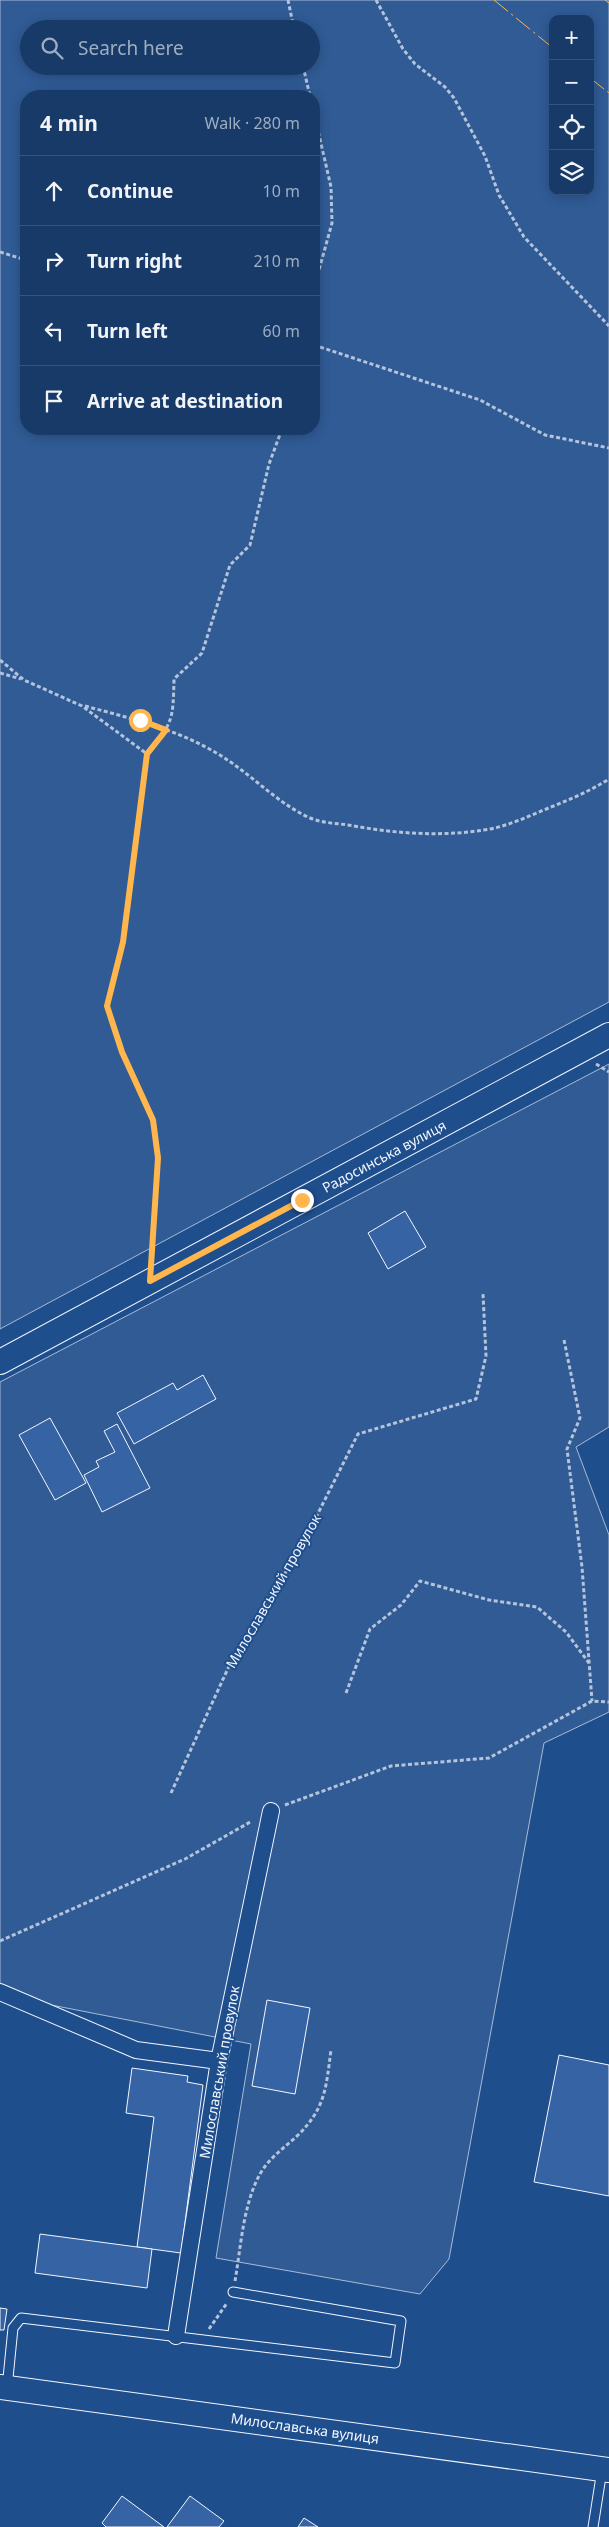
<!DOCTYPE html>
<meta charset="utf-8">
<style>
body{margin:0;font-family:"Noto Sans",sans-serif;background:#20416f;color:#f1f3f6}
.controls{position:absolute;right:15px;top:15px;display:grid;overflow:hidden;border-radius:10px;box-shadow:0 2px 12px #0003}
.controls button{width:45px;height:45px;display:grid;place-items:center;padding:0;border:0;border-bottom:1px solid #36547d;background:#173a69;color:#f1f3f6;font:25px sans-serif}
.stop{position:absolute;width:15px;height:15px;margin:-11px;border:4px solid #ffb74d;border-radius:50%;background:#fff}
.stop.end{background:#ffb74d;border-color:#fff;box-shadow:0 1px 5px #0008}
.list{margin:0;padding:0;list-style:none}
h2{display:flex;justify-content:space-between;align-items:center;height:65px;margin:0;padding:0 20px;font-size:21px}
h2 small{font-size:16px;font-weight:400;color:#9eadc0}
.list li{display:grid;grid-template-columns:32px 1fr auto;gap:15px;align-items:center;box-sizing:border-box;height:70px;padding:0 20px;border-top:1px solid #36547d}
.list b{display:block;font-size:19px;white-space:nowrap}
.list em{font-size:16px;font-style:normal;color:#9eadc0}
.icon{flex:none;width:28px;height:28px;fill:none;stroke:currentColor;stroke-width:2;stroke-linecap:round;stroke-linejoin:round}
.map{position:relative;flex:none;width:609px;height:2527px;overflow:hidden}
.search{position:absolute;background:#173a69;box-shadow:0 2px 12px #0003;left:20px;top:20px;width:300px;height:55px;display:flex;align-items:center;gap:12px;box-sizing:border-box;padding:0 18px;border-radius:28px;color:#9eadc0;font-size:19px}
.panel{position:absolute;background:#173a69;box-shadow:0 2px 12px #0003;left:20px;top:90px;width:300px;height:345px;border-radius:20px}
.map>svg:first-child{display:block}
.green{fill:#305b95;stroke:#a8bbd7;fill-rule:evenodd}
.building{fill:#3563a3;stroke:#f2f6ff}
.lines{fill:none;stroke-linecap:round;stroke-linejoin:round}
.lane-casing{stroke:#f2f6ff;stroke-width:11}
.street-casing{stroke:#f2f6ff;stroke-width:18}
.secondary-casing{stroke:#f2f6ff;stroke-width:26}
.path{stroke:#b3c4dc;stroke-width:3;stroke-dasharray:4 2.5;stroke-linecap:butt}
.lane{stroke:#1f4e8c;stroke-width:9}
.street{stroke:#1f4e8c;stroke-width:16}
.secondary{stroke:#1f4e8c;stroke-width:24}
.power{stroke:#ffb74d;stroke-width:1;stroke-dasharray:18 4 2.5 4;stroke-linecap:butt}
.route{stroke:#ffb74d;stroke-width:6}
.labels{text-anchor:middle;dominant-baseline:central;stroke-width:4;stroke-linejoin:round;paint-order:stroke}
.street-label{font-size:14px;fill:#f2f6ff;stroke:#1f4e8c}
</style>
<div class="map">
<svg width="609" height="2527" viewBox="0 0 609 2527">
<rect width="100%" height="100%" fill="#1f4e8c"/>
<g class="green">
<path d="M0,0H609V1002L0,1329ZM553,19H590V191H553ZM29,29H311V66H29ZM26,96H314V429H26Z"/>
<path d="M609,1064V1427L576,1447L609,1535V1712L544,1743L449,2259L420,2294L216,2258L251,2044L0,1995V1382Z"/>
</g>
<g class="building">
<path d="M405,1211L426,1247L388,1269L368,1233Z"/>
<path d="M203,1375L216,1399L134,1444L117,1413L173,1383L177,1390Z"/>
<path d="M50,1418L86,1483L55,1500L19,1435Z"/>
<path d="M117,1424L150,1488L102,1512L84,1475L99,1467L96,1461L115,1452L104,1431Z"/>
<path d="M267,2000L310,2008L295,2094L252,2086Z"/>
<path d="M559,2055L609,2065V2196L534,2182Z"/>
<path d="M132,2068L188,2076L187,2082L203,2085L181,2253L137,2247L154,2117L126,2113Z"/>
<path d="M40,2234L152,2249L147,2288L35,2273Z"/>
<path d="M0,2308L7,2309L4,2330H0Z"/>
<path d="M122,2496L164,2527H106L102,2523Z"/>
<path d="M190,2496L224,2521L219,2527H167Z"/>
<path d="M304,2518L318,2527H298Z"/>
</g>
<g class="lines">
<defs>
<g id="lane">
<path d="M7,2388L13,2328L21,2318L395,2363L401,2321L233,2292"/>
<path d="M593,2527L602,2470"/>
</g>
<g id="street">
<path d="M0,1992L136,2050L219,2061"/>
<path d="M176,2336L219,2061L271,1811"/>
</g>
<g id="secondary">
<path d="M0,1362L609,1035"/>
<path d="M0,2387L609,2470"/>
</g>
</defs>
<use href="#lane" class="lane-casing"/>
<use href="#street" class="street-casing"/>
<use href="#secondary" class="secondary-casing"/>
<g class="path">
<path d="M288,0L294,29"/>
<path d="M376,0L403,49L415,64L445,87L454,98L485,156L499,195L524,237L609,326"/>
<path d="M303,66L310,96"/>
<path d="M314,113L331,187L332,223L314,288"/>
<path d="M0,252L26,260"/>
<path d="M314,345L480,400L545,435L609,448"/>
<path d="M0,660L24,680L82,706L147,754L123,942L107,1006L121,1052L153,1120L158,1158L151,1258"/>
<path d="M0,673L21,679"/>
<path d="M85,706C133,719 184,731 226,759C255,778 279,804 310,818C325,824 339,823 354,826C399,834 445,837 490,829C511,825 531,815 551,807C571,799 590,791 609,779"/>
<path d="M147,754C173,722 173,721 174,679L202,653L230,565L250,545L269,464L282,429"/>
<path d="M596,1064L609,1072"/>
<path d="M564,1340L580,1418L567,1449L582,1567L592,1701"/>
<path d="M346,1693L370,1629L401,1605L420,1581L489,1600L537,1607L566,1632L589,1663"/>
<path d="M171,1793L235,1653L299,1551L358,1434L476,1399L486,1356L483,1294"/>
<path d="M285,1805L391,1766L489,1758L592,1701L609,1702"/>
<path d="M0,1941L185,1859L252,1821"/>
<path d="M235,2281C241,2246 243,2205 260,2174C269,2158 284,2148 297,2136C326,2108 326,2087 331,2050"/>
<path d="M209,2329L227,2303"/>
</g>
<use href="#lane" class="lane"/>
<use href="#street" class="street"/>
<use href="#secondary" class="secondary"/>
<g class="power">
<path d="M494,0L553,48"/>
<path d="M605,0L609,3"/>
<path d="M590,78L609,93"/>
</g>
</g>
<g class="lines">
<path class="route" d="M140,720L166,730L147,754L123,942L107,1006L122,1052L153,1120L158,1158L150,1281L302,1200"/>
</g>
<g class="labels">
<g class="street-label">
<text transform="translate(384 1156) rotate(-28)">Радосинська вулиця</text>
<text transform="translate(273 1591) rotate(-60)">Милославський провулок</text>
<text transform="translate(219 2072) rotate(-80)">Милославський провулок</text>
<text transform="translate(305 2428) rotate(8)">Милославська вулиця</text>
</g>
</g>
</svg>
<div class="controls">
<button>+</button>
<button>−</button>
<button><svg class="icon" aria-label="locate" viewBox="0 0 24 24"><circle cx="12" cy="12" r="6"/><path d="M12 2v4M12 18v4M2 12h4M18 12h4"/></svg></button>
<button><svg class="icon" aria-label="layers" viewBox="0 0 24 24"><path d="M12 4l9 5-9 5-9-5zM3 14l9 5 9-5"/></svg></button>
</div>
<div class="stop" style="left:140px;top:720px"></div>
<div class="stop end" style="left:302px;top:1200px"></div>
<div class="search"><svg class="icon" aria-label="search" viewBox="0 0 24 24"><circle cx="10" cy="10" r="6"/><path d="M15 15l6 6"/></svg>Search here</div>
<section class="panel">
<h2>4 min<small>Walk · 280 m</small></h2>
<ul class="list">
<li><svg class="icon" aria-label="ahead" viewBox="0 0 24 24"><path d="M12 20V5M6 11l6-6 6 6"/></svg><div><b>Continue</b></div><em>10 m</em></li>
<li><svg class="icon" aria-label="right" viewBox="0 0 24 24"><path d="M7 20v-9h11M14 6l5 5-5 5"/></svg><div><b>Turn right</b></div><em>210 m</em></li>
<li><svg class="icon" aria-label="left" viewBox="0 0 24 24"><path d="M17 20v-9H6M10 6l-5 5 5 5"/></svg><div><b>Turn left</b></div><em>60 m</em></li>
<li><svg class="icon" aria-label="arrive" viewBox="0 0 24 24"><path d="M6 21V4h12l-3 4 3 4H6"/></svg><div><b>Arrive at destination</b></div></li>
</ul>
</section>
</div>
